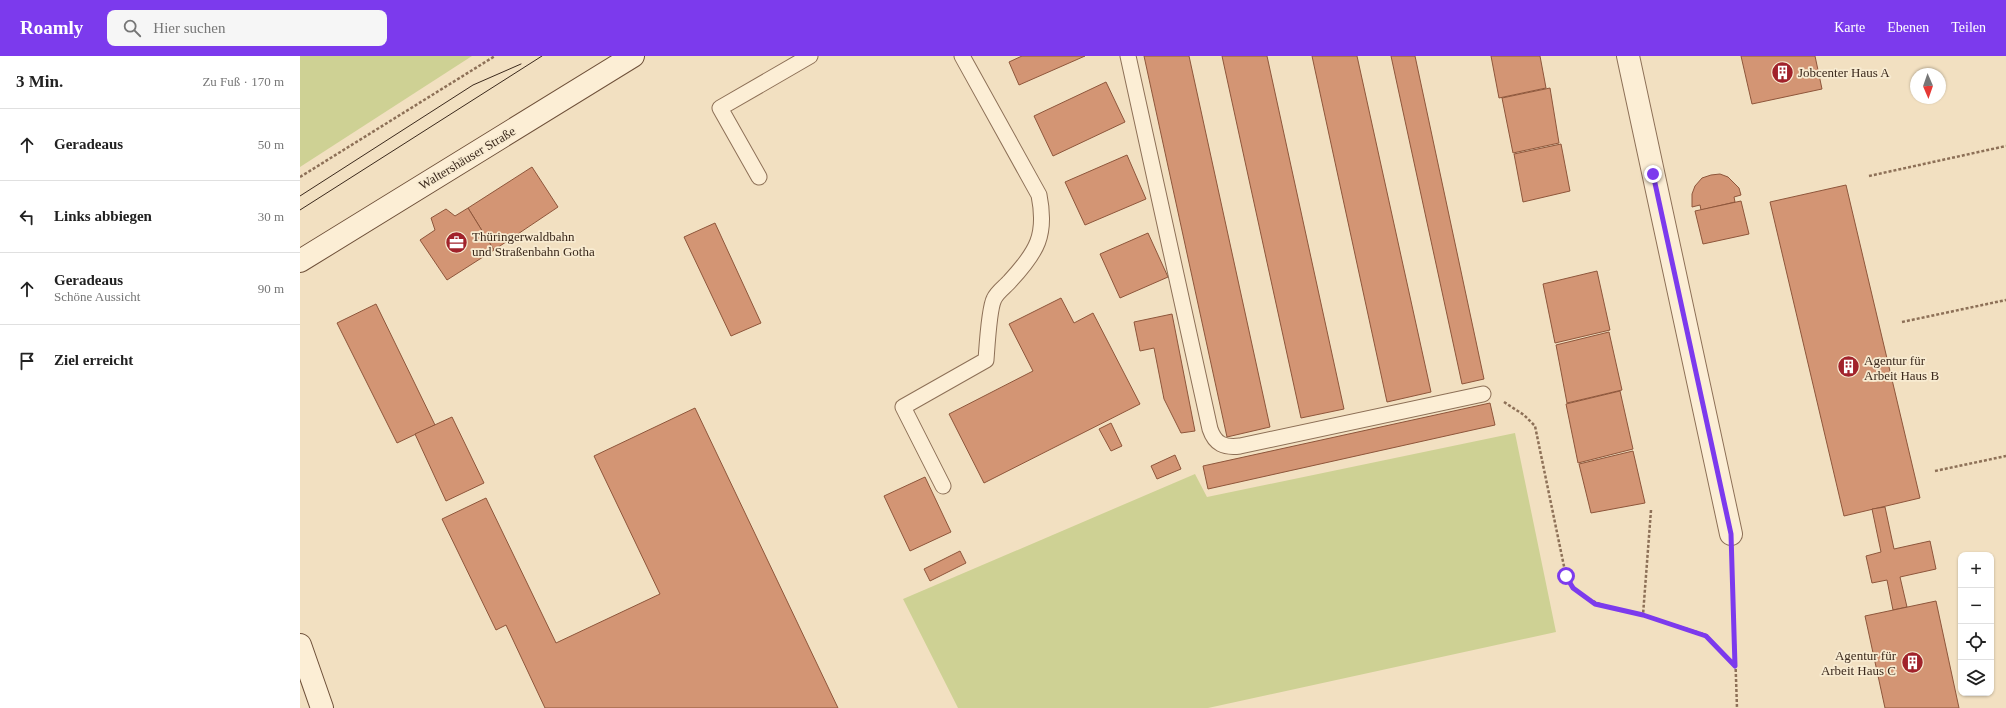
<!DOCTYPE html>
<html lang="de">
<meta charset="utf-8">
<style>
body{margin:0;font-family:"Times New Roman",serif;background:#f6f6f6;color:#222}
.controls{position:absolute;right:12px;bottom:12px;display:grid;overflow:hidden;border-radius:8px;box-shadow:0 1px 3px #0004}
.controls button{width:36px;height:36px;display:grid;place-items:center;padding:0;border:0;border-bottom:1px solid #e0e0e0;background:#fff;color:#222;font:20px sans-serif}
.compass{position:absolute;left:1610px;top:12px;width:36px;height:36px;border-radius:50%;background:#fff;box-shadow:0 1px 3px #0004;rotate:178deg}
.stop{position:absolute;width:12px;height:12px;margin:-9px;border:3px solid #7c3aed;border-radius:50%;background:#fff}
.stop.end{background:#7c3aed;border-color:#fff;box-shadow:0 1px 4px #0008}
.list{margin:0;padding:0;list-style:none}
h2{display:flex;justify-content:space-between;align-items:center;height:52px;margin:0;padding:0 16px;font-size:17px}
h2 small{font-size:13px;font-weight:400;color:#767676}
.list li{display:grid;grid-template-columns:26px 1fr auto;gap:12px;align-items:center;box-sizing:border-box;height:72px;padding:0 16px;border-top:1px solid #e0e0e0}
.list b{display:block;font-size:15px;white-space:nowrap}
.list p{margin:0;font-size:13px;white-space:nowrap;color:#767676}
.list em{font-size:13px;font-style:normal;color:#767676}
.icon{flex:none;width:22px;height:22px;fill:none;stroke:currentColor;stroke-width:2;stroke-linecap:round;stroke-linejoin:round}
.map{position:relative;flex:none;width:1706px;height:652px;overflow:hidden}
header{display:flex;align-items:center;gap:24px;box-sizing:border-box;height:56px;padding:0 20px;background:#7c3aed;color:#fff}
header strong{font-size:19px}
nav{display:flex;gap:22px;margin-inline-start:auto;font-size:14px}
.search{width:280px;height:36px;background:#f6f6f6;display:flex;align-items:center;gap:10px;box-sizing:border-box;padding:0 14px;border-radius:8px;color:#767676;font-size:15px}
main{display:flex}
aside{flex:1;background:#fff}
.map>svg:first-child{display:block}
.green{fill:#ced194}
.building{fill:#d39574;stroke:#8e563b}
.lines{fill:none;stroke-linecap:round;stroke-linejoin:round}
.lane-casing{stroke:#8d7057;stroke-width:17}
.street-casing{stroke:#8d7057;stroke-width:24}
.secondary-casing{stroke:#6f513a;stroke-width:24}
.path{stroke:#8d7057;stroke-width:2.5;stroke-dasharray:3 2;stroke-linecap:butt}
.lane{stroke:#fceed5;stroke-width:15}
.street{stroke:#fceed5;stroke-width:22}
.secondary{stroke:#fceed5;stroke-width:22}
.tram{stroke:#3b291c;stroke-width:1}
.route{stroke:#7c3aed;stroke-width:5}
.labels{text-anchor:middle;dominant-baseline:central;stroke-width:3.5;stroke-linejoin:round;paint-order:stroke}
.poi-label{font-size:13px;fill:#3b291c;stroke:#f8ebd1;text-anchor:start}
.street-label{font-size:13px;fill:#3b291c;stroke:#f8ebd1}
</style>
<header>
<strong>Roamly</strong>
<div class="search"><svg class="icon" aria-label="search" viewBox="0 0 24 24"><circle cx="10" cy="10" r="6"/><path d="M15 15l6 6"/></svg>Hier suchen</div>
<nav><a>Karte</a><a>Ebenen</a><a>Teilen</a></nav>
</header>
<main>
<aside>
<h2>3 Min.<small>Zu Fuß · 170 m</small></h2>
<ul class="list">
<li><svg class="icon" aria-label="ahead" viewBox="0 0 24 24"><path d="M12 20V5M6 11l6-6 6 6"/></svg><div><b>Geradeaus</b></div><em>50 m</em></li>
<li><svg class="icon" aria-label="left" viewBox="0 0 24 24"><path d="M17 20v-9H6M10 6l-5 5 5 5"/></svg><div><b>Links abbiegen</b></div><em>30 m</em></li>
<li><svg class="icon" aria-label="ahead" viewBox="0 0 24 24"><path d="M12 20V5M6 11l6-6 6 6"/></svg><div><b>Geradeaus</b><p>Schöne Aussicht</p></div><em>90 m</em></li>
<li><svg class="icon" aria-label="arrive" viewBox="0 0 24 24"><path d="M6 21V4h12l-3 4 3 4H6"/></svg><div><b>Ziel erreicht</b></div></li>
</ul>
</aside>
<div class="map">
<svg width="1706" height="652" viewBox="0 0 1706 652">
<rect width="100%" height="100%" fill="#f2e0c1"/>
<g class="green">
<path d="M0,0H172L0,111Z"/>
<path d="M1215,377L1256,576L908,652H658L603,543L895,418L907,441Z"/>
</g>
<g class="building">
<path d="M722,0H785L719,29L709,6Z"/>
<path d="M844,0H889L970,371L927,381Z"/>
<path d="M922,0H967L1044,353L1001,362Z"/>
<path d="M1012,0H1057L1131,336L1087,346Z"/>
<path d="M1091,0H1115L1184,323L1162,328Z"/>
<path d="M1191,0H1240L1246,32L1199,42Z"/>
<path d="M1441,0H1515L1522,33L1452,48Z"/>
<path d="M806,26L825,66L753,100L734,60Z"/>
<path d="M1250,32L1259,87L1213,97L1202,42Z"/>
<path d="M1261,88L1270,135L1223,146L1214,98Z"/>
<path d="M827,99L846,143L785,169L765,126Z"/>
<path d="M232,111L258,151L194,194L168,152Z"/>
<path d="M1420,118L1428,121L1439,132L1441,139L1434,141L1435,146L1401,154L1400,149L1392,151V138L1395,130L1402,122L1411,119Z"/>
<path d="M1546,129L1620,442L1544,460L1470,146Z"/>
<path d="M1441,145L1449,178L1403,188L1395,155Z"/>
<path d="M168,152L194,194L147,224L120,184L135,174L131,162L146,153L155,160Z"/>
<path d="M415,167L461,267L431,280L384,181Z"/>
<path d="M848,177L868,221L820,242L800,198Z"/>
<path d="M1297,215L1310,274L1255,287L1243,228Z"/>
<path d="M761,242L774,267L793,257L840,348L684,427L649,358L733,315L709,268Z"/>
<path d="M76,248L135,369L97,387L37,267Z"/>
<path d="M872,258L895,375L881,377L864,343L854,292L840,295L834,266Z"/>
<path d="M1309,276L1322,334L1267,347L1256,289Z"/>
<path d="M1320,335L1333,393L1278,407L1266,348Z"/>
<path d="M1190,347L1195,369L908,433L903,410Z"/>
<path d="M395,352L538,652H245L206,569L196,574L142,463L186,442L256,587L360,538L294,400Z"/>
<path d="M152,361L184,427L146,445L115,378Z"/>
<path d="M811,367L822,390L811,395L799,373Z"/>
<path d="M1333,395L1345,447L1291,457L1279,408Z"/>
<path d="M875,399L881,413L857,423L851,410Z"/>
<path d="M625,421L651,476L610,495L584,440Z"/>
<path d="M1585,451L1594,493L1630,485L1636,513L1600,521L1607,551L1593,554L1587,524L1572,527L1566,500L1581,496L1572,453Z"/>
<path d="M660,495L666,507L630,525L624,513Z"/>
<path d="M1636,545L1659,652H1585L1565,560Z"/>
</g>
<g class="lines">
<defs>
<g id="lane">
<path d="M828,0L910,373C915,388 924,392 940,390L1183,338"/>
<path d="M459,121L420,52L510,0"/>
<path d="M643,430L603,351L686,304C687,291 689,253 694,243C697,236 706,230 710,225C737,196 747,179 739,139L662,0"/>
</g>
<path id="street" d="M1328,0L1431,478"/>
<g id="secondary">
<path d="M0,205L333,0"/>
<path d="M0,589L22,652"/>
</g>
</defs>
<use href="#lane" class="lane-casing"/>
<use href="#street" class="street-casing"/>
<use href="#secondary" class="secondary-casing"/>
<g class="path">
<path d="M1569,120L1706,90"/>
<path d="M0,121L195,0"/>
<path d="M1602,266L1706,244"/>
<path d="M1204,346L1224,359L1235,370L1266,520C1283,550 1312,551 1343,559"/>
<path d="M1635,415L1706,400"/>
<path d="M1351,454L1343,559L1406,579L1435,610"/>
<path d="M1432,503L1437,652"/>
</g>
<use href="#lane" class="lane"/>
<use href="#street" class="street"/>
<use href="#secondary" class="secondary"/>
<g class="tram">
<path d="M0,140L173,29L221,8"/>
<path d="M0,154L242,0"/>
</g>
</g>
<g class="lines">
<path class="route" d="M1266,520L1273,532L1295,548L1343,559L1406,580L1435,610L1431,478L1353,118"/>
</g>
<defs>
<symbol id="building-disc" viewBox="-11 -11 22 22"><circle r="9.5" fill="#a1222b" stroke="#f8ebd1"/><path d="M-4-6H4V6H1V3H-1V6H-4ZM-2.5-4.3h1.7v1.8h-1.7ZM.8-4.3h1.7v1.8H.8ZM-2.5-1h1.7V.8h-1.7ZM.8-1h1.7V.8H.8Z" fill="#fff"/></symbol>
<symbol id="office-disc" viewBox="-11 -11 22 22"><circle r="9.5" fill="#a1222b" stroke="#f8ebd1"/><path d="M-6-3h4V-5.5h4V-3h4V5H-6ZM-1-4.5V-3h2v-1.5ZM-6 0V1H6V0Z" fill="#fff"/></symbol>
</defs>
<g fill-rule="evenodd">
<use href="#building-disc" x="1470" y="4" width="25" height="25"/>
<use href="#office-disc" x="144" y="174" width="25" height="25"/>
<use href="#building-disc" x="1536" y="298" width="25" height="25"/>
<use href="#building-disc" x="1600" y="594" width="25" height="25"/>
</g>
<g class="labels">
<g class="poi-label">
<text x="1498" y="16">Jobcenter Haus A</text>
<text x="172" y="180">Thüringerwaldbahn<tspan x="172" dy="15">und Straßenbahn Gotha</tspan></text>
<text x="1564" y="304">Agentur für<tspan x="1564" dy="15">Arbeit Haus B</tspan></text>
<text x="1596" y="599" text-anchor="end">Agentur für<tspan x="1596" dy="15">Arbeit Haus C</tspan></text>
</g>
<g class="street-label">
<text transform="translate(167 102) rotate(-31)">Waltershäuser Straße</text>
</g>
</g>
</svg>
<div class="controls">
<button>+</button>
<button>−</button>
<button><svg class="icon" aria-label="locate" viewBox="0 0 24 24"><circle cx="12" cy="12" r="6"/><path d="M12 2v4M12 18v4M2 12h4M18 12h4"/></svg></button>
<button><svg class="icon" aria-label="layers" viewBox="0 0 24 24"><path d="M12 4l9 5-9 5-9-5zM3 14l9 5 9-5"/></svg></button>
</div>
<svg class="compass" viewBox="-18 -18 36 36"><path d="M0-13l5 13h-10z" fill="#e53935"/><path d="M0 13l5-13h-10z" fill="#767676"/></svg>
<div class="stop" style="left:1266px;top:520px"></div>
<div class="stop end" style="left:1353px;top:118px"></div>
</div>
</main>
